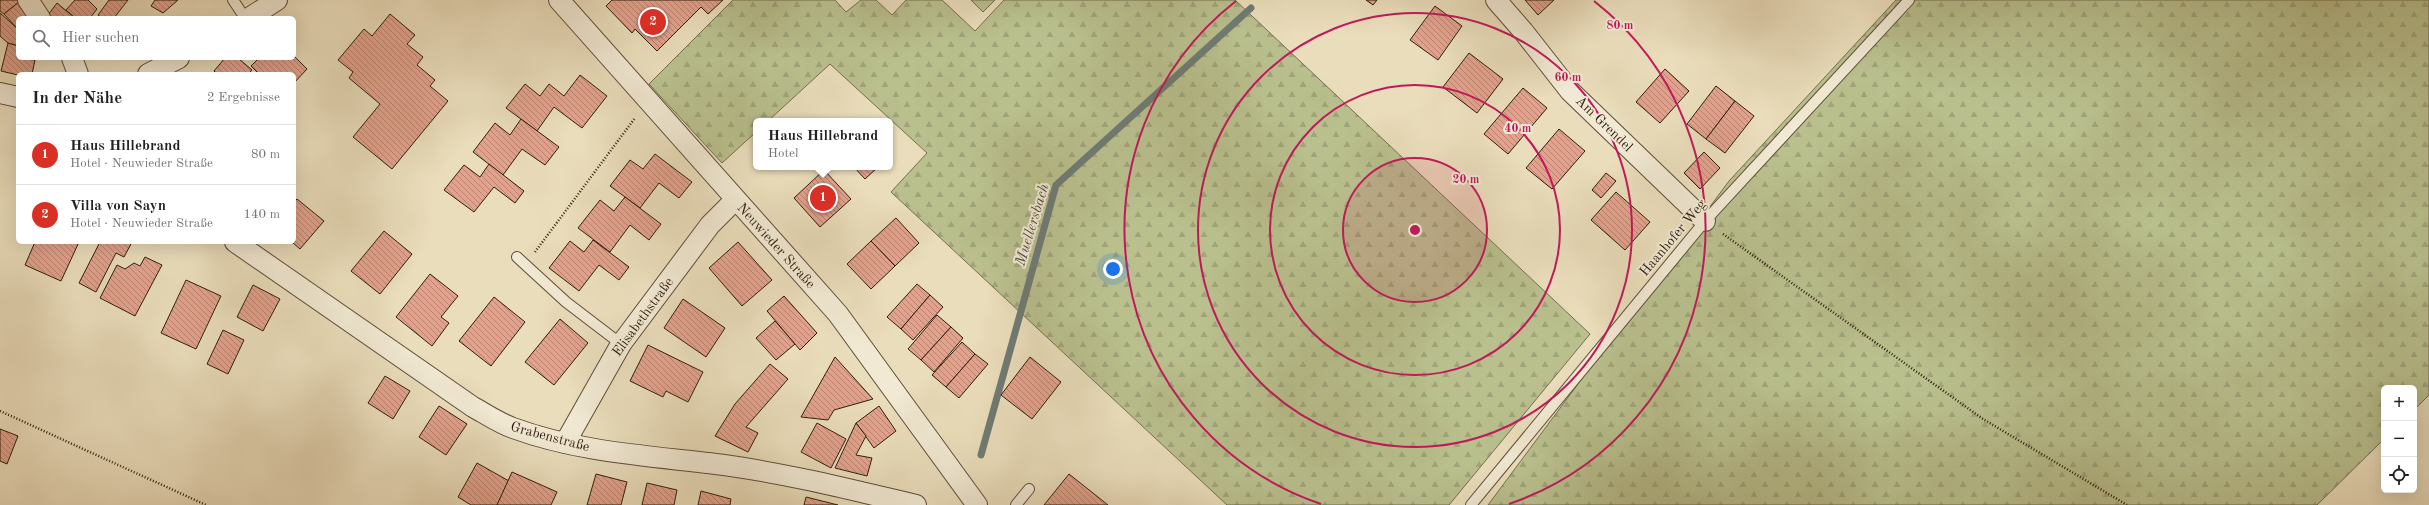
<!DOCTYPE html>
<html lang="de">
<meta charset="utf-8">
<style>
body{margin:0;font-family:"Old Standard TT",serif;background:#f6f6f6;color:#202124}
.controls{position:absolute;right:12px;bottom:12px;display:grid;overflow:hidden;border-radius:6px;box-shadow:0 4px 16px #0002}
.controls button{width:36px;height:36px;display:grid;place-items:center;padding:0;border:0;border-bottom:1px solid #e0e0e0;background:#fff;color:#202124;font:20px sans-serif}
.you{position:absolute;left:1113px;top:269px;width:14px;height:14px;margin:-10px;border:3px solid #fff;border-radius:50%;background:#1a73e8;box-shadow:0 0 0 6px #1a73e833}
.badge{display:grid;place-items:center;width:26px;height:26px;border-radius:50%;background:#d93025;color:#fff;font-size:13px;font-weight:700}
.pin{position:absolute;translate:-50% -50%;border:2px solid #fff;box-shadow:0 1px 4px #0006}
.popup{position:absolute;left:753px;top:118px;width:140px;height:52px;box-sizing:border-box;display:grid;place-content:center;border-radius:6px;background:#fff;filter:drop-shadow(0 1px 3px #0005);font-size:13px;white-space:nowrap;color:#757577}
.popup b{font-size:15px;color:#202124}
.popup::after{content:'';position:absolute;left:50%;top:100%;margin-left:-8px;border:8px solid transparent;border-top-color:#fff}
.list{margin:0;padding:0;list-style:none}
h2{display:flex;justify-content:space-between;align-items:center;height:52px;margin:0;padding:0 16px;font-size:17px}
h2 small{font-size:13px;font-weight:400;color:#757577}
.list li{display:grid;grid-template-columns:26px 1fr auto;gap:12px;align-items:center;box-sizing:border-box;height:60px;padding:0 16px;border-top:1px solid #e0e0e0}
.list b{display:block;font-size:15px;white-space:nowrap}
.list p{margin:0;font-size:13px;white-space:nowrap;color:#757577}
.list em{font-size:13px;font-style:normal;color:#757577}
.icon{flex:none;width:22px;height:22px;fill:none;stroke:currentColor;stroke-width:2;stroke-linecap:round;stroke-linejoin:round}
.map{position:relative;flex:none;width:2429px;height:505px;overflow:hidden}
.search{position:absolute;background:#fff;box-shadow:0 4px 16px #0002;left:16px;top:16px;width:280px;height:44px;display:flex;align-items:center;gap:10px;box-sizing:border-box;padding:0 14px;border-radius:6px;color:#757577;font-size:15px}
.panel{position:absolute;background:#fff;box-shadow:0 4px 16px #0002;left:16px;top:72px;width:280px;height:172px;border-radius:6px}
.map>svg:first-child{display:block}
.forest{fill:url(#forest-firs);stroke:#746e4e}
.pitch{fill:#b9c08e;stroke:#746e4e}
.lines{fill:none;stroke-linecap:round;stroke-linejoin:round}
.stream{stroke:#6f7b74;stroke-width:7}
.building{fill:url(#building-back-hatch);stroke:#2f1d0d}
.lane-casing{stroke:#5e4d38;stroke-width:12}
.street-casing{stroke:#5e4d38;stroke-width:22}
.path{stroke:#2f1d0d;stroke-width:2.5;stroke-dasharray:1 2;stroke-linecap:butt}
.lane{stroke:#f1e9d3;stroke-width:10}
.street{stroke:#f1e9d3;stroke-width:20}
.ring{fill:none;stroke:#c2185b;stroke-width:2}
.labels{text-anchor:middle;dominant-baseline:central;stroke-width:4;stroke-linejoin:round;paint-order:stroke}
.street-label{font-size:14px;fill:#2f1d0d;stroke:#f1e9d3}
.water-label{font-size:15px;font-style:italic;fill:#4f4c41;stroke:#f1e9d3}
.centre{fill:#c2185b;stroke:#f1e9d3;stroke-width:2}
.ring-label{font-size:12px;text-anchor:middle;font-weight:bold;fill:#c2185b;stroke:#f1e9d3;stroke-width:4;stroke-linejoin:round;paint-order:stroke}
</style>
<div class="map">
<svg width="2429" height="505" viewBox="0 0 2429 505">
<defs>
<pattern id="forest-firs" width="22" height="20" patternUnits="userSpaceOnUse"><rect width="22" height="20" fill="#b9c08e"/><path d="M5 1l3.5 6h-7zM16 11l3.5 6h-7z" fill="#9fa579"/></pattern>
<pattern id="building-back-hatch" width="6" height="6" patternUnits="userSpaceOnUse"><rect width="6" height="6" fill="#e4a28c"/><path d="M-1 5l2 2M0 0l6 6M5-1l2 2" fill="none" stroke="#b98371"/></pattern>
</defs>
<rect width="100%" height="100%" fill="#eaddbb"/>
<filter id="stains"><feTurbulence type="fractalNoise" baseFrequency=".005" numOctaves="4"/><feColorMatrix values="0 0 0 0 .2 0 0 0 0 .09 0 0 0 0 .02 0 0 0 .5 -.17"/></filter>
<radialGradient id="worn" r=".72"><stop offset=".6" stop-color="#630" stop-opacity="0"/><stop offset="1" stop-color="#630" stop-opacity=".3"/></radialGradient>
<g class="forest">
<path d="M733,0H835L846,12L861,0H876L892,15L906,0H942L975,31L1004,0H1235L1590,334L1449,505H1227L891,192L927,153L830,64L768,121H756V132L722,163L649,84Z"/>
<path d="M1896,0H2429V395L2414,410V388H2384V439L2317,505H1488L1729,181Z"/>
</g>
<path class="pitch" d="M971,0H995L983,12Z"/>
<g class="lines">
<path class="stream" d="M981,455L1056,185L1251,8"/>
</g>
<g class="building">
<path d="M0,0H18L19,2L4,14L0,11Z"/>
<path d="M75,0H88L97,9L90,18H75L66,10Z"/>
<path d="M109,0H128L114,18H102L98,15Z"/>
<path d="M155,0H178L163,13L151,6Z"/>
<path d="M612,0H723L708,14L701,7L657,51L635,29L632,33L606,6Z"/>
<path d="M1366,0H1377L1373,5Z"/>
<path d="M1525,0H1554L1538,15Z"/>
<path d="M19,2L30,18H18V29L4,14Z"/>
<path d="M57,3L75,18H52L48,15Z"/>
<path d="M1435,6L1462,26L1438,60L1410,40Z"/>
<path d="M0,13L18,29V46L8,43L0,36Z"/>
<path d="M390,14L415,35L407,44L423,57L417,65L435,80L430,86L448,101L392,169L353,137L380,104L349,78L353,72L338,60L364,29L372,36Z"/>
<path d="M8,43L18,46V58L35,60L32,74L18,75L1,71Z"/>
<path d="M1469,53L1503,79L1477,113L1443,87Z"/>
<path d="M294,56L307,69L294,83V74H259L251,66L259,58H294Z"/>
<path d="M225,58H238L252,70L248,74H217L214,71Z"/>
<path d="M1665,69L1689,91L1660,123L1636,102Z"/>
<path d="M580,75L607,96L582,128L554,107L537,131L506,108L525,84L540,96L549,84L564,96Z"/>
<path d="M1716,86L1735,101L1706,139L1687,124Z"/>
<path d="M1523,88L1547,108L1508,154L1484,134Z"/>
<path d="M1735,101L1754,116L1725,153L1706,139Z"/>
<path d="M521,119L559,147L545,165L522,149L503,175L473,152L495,123L510,135Z"/>
<path d="M1559,129L1585,151L1552,189L1526,168Z"/>
<path d="M1704,152L1720,168L1700,189L1684,173Z"/>
<path d="M655,154L692,182L679,198L659,183L640,208L610,186L630,160L643,169Z"/>
<path d="M489,164L524,191L515,203L494,187L474,212L444,190L464,165L480,177Z"/>
<path d="M854,167H878L865,179Z"/>
<path d="M824,170L851,199L820,227L794,198Z"/>
<path d="M1606,173L1616,181L1601,198L1592,190Z"/>
<path d="M1616,192L1650,222L1625,250L1591,220Z"/>
<path d="M625,197L661,224L649,240L630,225L610,252L578,228L600,200L614,211Z"/>
<path d="M297,199L324,221L300,249L292,242H294V202Z"/>
<path d="M896,218L919,243L895,266L871,241Z"/>
<path d="M384,231L412,254L380,294L351,271Z"/>
<path d="M593,240L629,267L619,280L599,265L579,291L549,268L570,241L584,252Z"/>
<path d="M871,241L895,266L871,289L847,264Z"/>
<path d="M35,242H79L61,281L25,265Z"/>
<path d="M100,242H132L124,257L116,253L96,292L79,283Z"/>
<path d="M738,242L772,280L742,306L709,268Z"/>
<path d="M145,257L162,265L135,316L100,298L117,265L125,269L134,263L140,266Z"/>
<path d="M430,274L458,296L441,317L449,323L432,346L396,317Z"/>
<path d="M186,280L221,296L196,349L161,333Z"/>
<path d="M917,284L930,295L901,329L887,317Z"/>
<path d="M253,285L280,299L263,331L237,317Z"/>
<path d="M930,295L943,307L913,340L901,329Z"/>
<path d="M784,296L817,333L800,350L767,311Z"/>
<path d="M494,297L525,322L491,366L459,341Z"/>
<path d="M683,299L725,328L706,357L664,328Z"/>
<path d="M937,315L951,327L921,360L908,349Z"/>
<path d="M560,319L588,343L554,385L525,362Z"/>
<path d="M775,321L795,344L776,360L756,338Z"/>
<path d="M951,327L963,338L934,372L921,360Z"/>
<path d="M223,330L244,340L228,374L207,364Z"/>
<path d="M962,342L975,354L946,387L932,375Z"/>
<path d="M648,345L703,372L688,402L666,391L663,397L630,381Z"/>
<path d="M975,354L988,364L959,398L946,387Z"/>
<path d="M835,357L873,399L834,410L828,420L801,417Z"/>
<path d="M1030,357L1061,382L1032,419L1001,395Z"/>
<path d="M770,364L788,379L746,427L758,433L748,452L715,436L735,404Z"/>
<path d="M385,376L410,391L393,419L368,403Z"/>
<path d="M439,406L467,424L446,455L419,437Z"/>
<path d="M879,406L896,431L874,448L856,423Z"/>
<path d="M817,423L846,439L831,468L801,452Z"/>
<path d="M856,423L866,436L856,455L872,458L867,476L835,468Z"/>
<path d="M0,429L18,436L7,464L0,461Z"/>
<path d="M477,463L509,481L497,505H471L458,497Z"/>
<path d="M512,472L557,492L551,505H497Z"/>
<path d="M596,474L627,482L621,505H587Z"/>
<path d="M1069,474L1108,505H1044Z"/>
<path d="M647,483L677,490L674,505H642Z"/>
<path d="M701,491L731,499L730,505H698Z"/>
<path d="M806,497L838,505H804Z"/>
</g>
<g class="lines">
<defs>
<g id="lane">
<path d="M233,0L245,18"/>
<path d="M517,257L566,302L621,344"/>
<path d="M1016,505L1029,489"/>
<path d="M1471,505L1705,221L1909,0"/>
</g>
<g id="street">
<path d="M28,0L40,18"/>
<path d="M559,0L838,314L977,505"/>
<path d="M1496,0L1523,31L1570,91L1705,221"/>
<path d="M249,18L277,0"/>
<path d="M72,58L78,74"/>
<path d="M148,74L179,58"/>
<path d="M0,93L18,97"/>
<path d="M235,242L473,407C486,414 499,423 513,428C581,453 653,456 724,465C789,474 852,490 916,505"/>
<path d="M565,443L621,344L710,225L735,200"/>
</g>
</defs>
<use href="#lane" class="lane-casing"/>
<use href="#street" class="street-casing"/>
<g class="path">
<path d="M1723,234L1983,419L2127,505"/>
<path d="M535,252L635,118"/>
<path d="M0,411L206,505"/>
</g>
<use href="#lane" class="lane"/>
<use href="#street" class="street"/>
</g>
<circle cx="1415" cy="230" r="72" fill="#c2185b" fill-opacity=".12"/>
<g class="ring">
<circle cx="1415" cy="230" r="72"/>
<circle cx="1415" cy="230" r="145"/>
<circle cx="1415" cy="230" r="217"/>
<path d="M1321 504A290 290 0 0 1 1236 1M1594 1A290 290 0 0 1 1509 504"/>
</g>
<g class="labels">
<g class="street-label">
<text transform="translate(1604 124) rotate(44)">Am Grendel</text>
<text transform="translate(1673 238) rotate(-50)">Haanhofer Weg</text>
<text transform="translate(776 246) rotate(48)">Neuwieder Straße</text>
<text transform="translate(643 317) rotate(-54)">Elisabethstraße</text>
<text transform="translate(550 437) rotate(15)">Grabenstraße</text>
</g>
<g class="water-label">
<text transform="translate(1033 225) rotate(-73)">Muellersbach</text>
</g>
</g>
<circle cx="1415" cy="230" r="6" class="centre"/>
<g class="ring-label">
<text x="1620" y="29">80 m</text>
<text x="1568" y="81">60 m</text>
<text x="1518" y="132">40 m</text>
<text x="1466" y="183">20 m</text>
</g>
<rect width="100%" height="100%" filter="url(#stains)"/>
<rect width="100%" height="100%" fill="url(#worn)"/>
</svg>
<div class="controls">
<button>+</button>
<button>−</button>
<button><svg class="icon" aria-label="locate" viewBox="0 0 24 24"><circle cx="12" cy="12" r="6"/><path d="M12 2v4M12 18v4M2 12h4M18 12h4"/></svg></button>
</div>
<div class="you"></div>
<div class="pin badge" style="left:823px;top:198px">1</div>
<div class="popup"><b>Haus Hillebrand</b>Hotel</div>
<div class="pin badge" style="left:653px;top:22px">2</div>
<div class="search"><svg class="icon" aria-label="search" viewBox="0 0 24 24"><circle cx="10" cy="10" r="6"/><path d="M15 15l6 6"/></svg>Hier suchen</div>
<section class="panel">
<h2>In der Nähe<small>2 Ergebnisse</small></h2>
<ul class="list">
<li><span class="badge">1</span><div><b>Haus Hillebrand</b><p>Hotel · Neuwieder Straße</p></div><em>80 m</em></li>
<li><span class="badge">2</span><div><b>Villa von Sayn</b><p>Hotel · Neuwieder Straße</p></div><em>140 m</em></li>
</ul>
</section>
</div>
